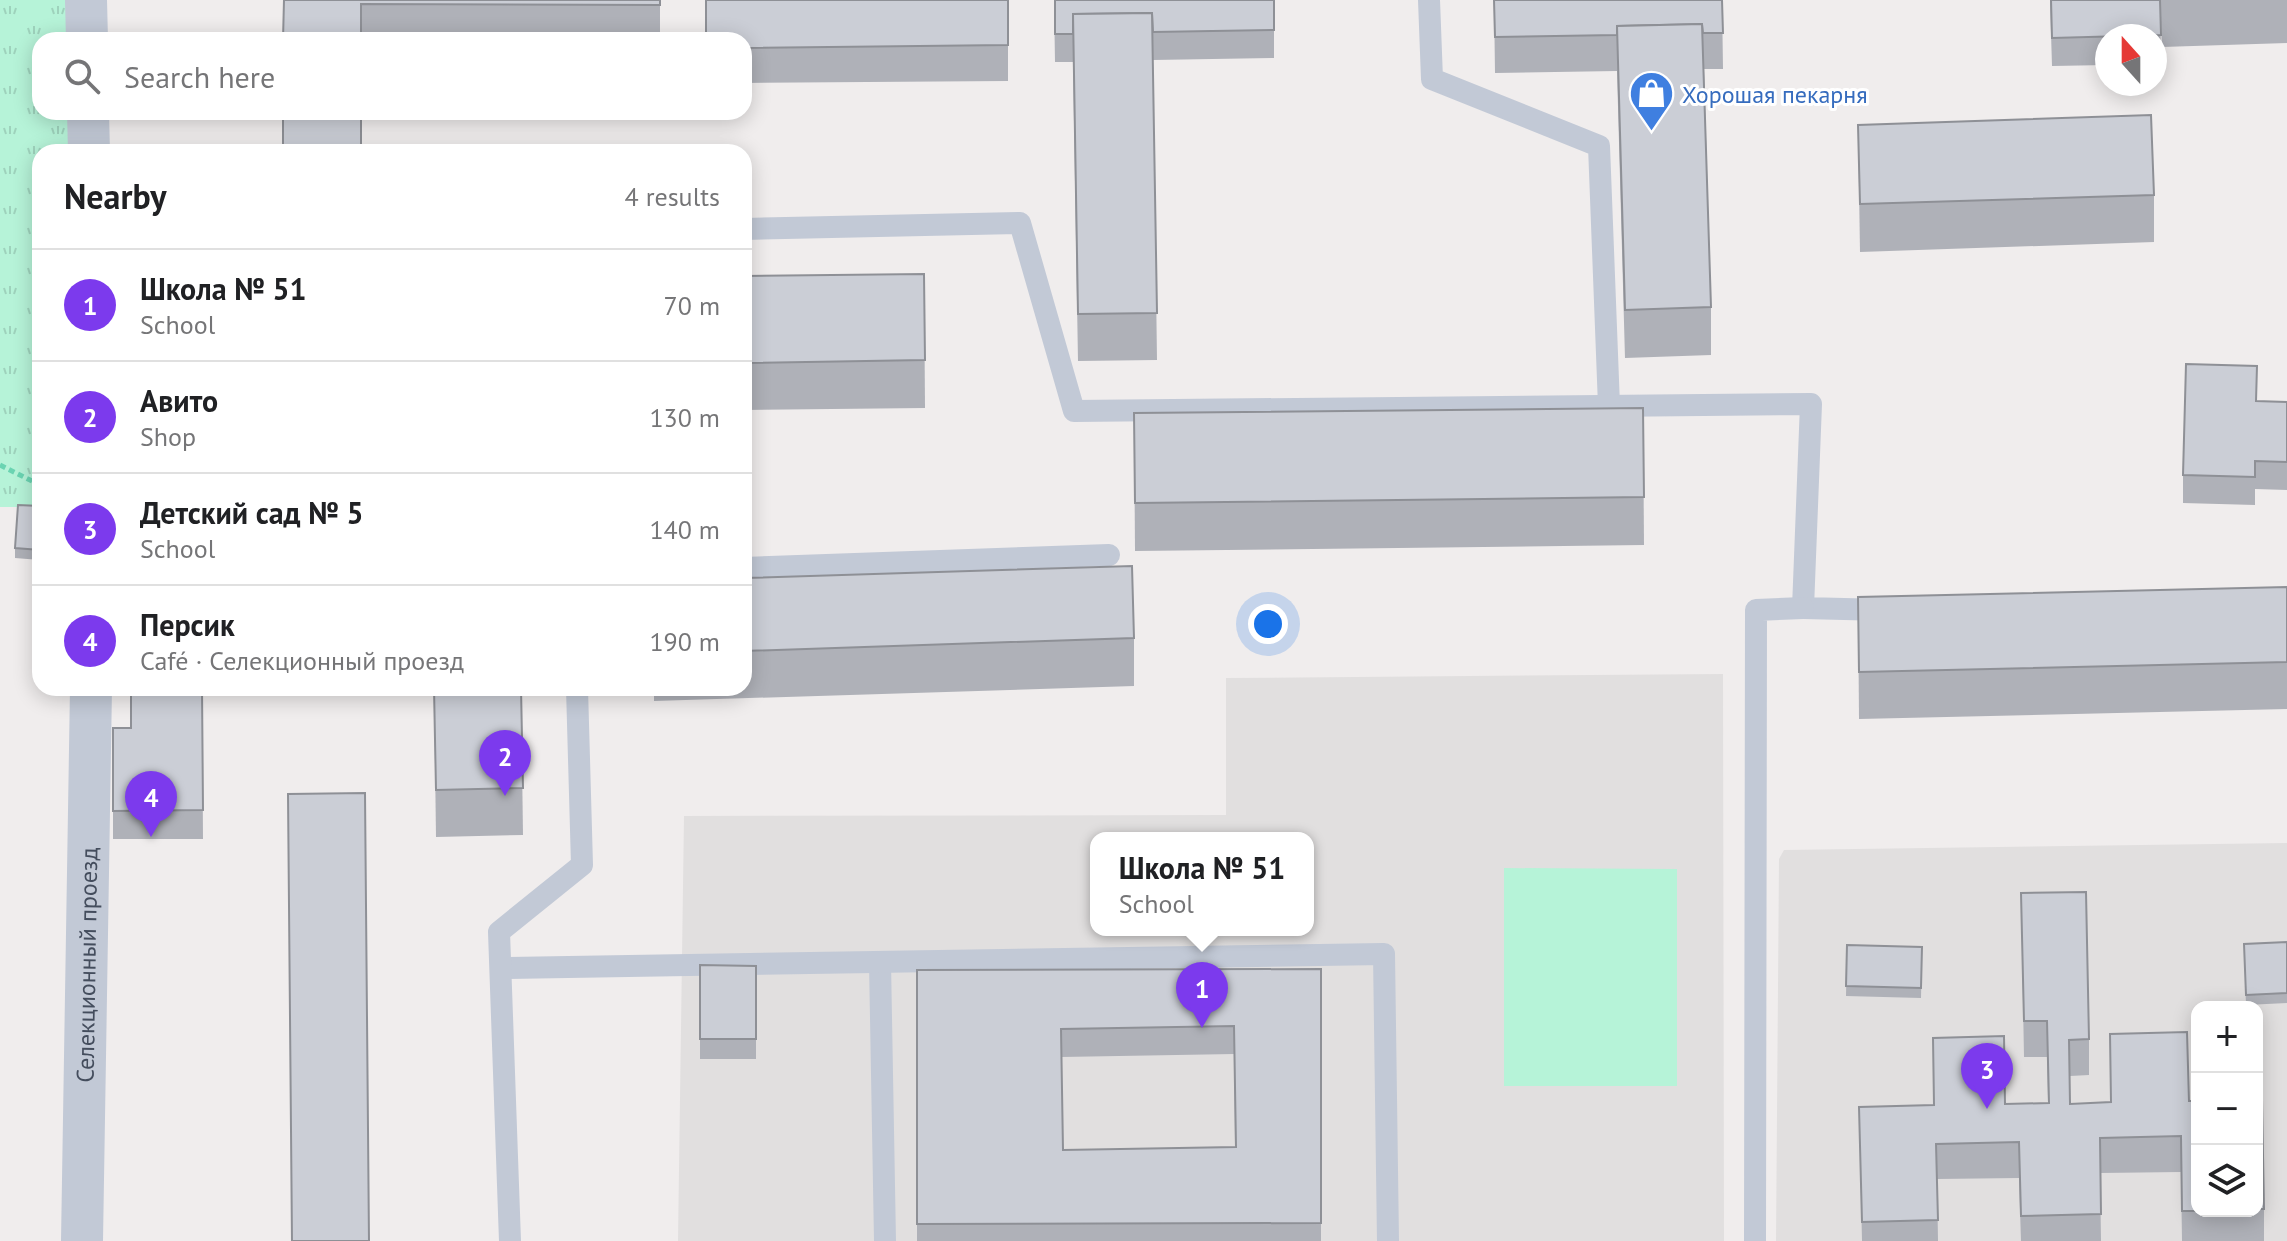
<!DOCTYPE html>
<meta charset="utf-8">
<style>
body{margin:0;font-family:"PT Sans",sans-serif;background:#f2f2f2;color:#202124}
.controls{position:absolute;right:24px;bottom:24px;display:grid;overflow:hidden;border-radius:16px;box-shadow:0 4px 20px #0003}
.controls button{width:72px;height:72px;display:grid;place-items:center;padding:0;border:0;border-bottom:2px solid #e0e0e0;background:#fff;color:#202124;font:40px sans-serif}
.compass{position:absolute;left:2095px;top:24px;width:72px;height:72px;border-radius:50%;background:#fff;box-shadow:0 4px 20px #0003;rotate:339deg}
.you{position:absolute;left:1268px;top:624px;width:28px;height:28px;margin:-20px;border:6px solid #fff;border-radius:50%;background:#1a73e8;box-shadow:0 0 0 12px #1a73e833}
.badge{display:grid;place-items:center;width:52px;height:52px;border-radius:50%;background:#7c3aed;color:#fff;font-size:26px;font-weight:700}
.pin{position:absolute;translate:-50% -66px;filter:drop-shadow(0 2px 4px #0008)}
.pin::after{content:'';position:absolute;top:42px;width:28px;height:24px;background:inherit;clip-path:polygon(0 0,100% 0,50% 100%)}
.popup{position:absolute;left:1090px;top:832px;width:224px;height:104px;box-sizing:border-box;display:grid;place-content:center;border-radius:16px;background:#fff;filter:drop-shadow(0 2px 6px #0005);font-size:26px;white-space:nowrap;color:#757577}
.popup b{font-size:30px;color:#202124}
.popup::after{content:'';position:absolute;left:50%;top:100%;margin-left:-16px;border:16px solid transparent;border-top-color:#fff}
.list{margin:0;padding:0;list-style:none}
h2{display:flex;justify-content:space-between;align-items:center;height:104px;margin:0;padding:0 32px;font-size:34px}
h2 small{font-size:26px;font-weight:400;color:#757577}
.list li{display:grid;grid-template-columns:52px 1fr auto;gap:24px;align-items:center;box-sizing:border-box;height:112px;padding:0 32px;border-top:2px solid #e0e0e0}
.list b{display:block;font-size:30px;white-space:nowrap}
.list p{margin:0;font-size:26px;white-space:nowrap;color:#757577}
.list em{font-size:26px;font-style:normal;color:#757577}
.icon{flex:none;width:44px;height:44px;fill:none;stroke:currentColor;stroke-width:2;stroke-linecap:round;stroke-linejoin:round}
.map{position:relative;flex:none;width:2287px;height:1241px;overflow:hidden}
.search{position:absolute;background:#fff;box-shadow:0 4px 20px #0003;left:32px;top:32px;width:720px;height:88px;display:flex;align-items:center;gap:20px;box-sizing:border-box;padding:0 28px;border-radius:24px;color:#757577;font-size:30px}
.panel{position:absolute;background:#fff;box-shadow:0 4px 20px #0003;left:32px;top:144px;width:720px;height:552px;border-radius:24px}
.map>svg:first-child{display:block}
.education{fill:#e1dfdf;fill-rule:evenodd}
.grass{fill:url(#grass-tufts)}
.garden{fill:#b6f3d8}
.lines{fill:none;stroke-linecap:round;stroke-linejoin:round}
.path{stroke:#6bd4b2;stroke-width:5;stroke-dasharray:6 4;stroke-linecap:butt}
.lane{stroke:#c2c9d6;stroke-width:22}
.street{stroke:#c2c9d6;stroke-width:42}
.wall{fill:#afb1b8;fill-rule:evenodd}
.building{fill:#cbced6;stroke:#8e9096;stroke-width:2;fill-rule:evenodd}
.labels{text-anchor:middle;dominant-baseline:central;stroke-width:6;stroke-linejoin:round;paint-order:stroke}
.shop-label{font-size:24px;fill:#366cbe;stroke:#fff;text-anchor:start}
.street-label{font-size:24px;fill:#444d5d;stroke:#fff}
</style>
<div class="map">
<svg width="2287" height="1241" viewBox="0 0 2287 1241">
<defs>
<pattern id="grass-tufts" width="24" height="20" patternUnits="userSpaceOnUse" patternTransform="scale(2)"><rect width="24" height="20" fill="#b6f3d8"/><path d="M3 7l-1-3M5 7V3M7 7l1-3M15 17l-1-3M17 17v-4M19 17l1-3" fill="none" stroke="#9ed2bc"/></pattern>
</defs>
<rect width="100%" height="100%" fill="#f0eded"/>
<g class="education">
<path d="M1723,674L1724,1241H678L684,816L1226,815V678ZM1096,838H1308V930H1096Z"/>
<path d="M2287,843V1241H1776L1779,859L1784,850ZM2197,1007H2257V1211H2197Z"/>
</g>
<path class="grass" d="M0,0H67V40H40V112H68V152H40V507H0Z"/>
<path class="garden" d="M1504,868L1677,869V1086H1504Z"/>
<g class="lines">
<path class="path" d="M0,465L40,485"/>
<g class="lane">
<path d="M1429,0L1432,79L1599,146L1609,406"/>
<path d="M744,229L1020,223L1074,411L1811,404L1803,608L1885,610"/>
<path d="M744,568L1109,555"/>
<path d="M880,962L885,1241"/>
<path d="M501,968L1384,954L1388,1241"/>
<path d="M510,1241L499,932L582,865L577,688"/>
<path d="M1755,1241L1756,610L1803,608"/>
</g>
<g class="street">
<path d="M86,0L87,40"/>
<path d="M88,112L89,152"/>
<path id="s1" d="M82,1241L91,688"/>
</g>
</g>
<g class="wall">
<path d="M284,0H660V40H283Z"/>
<path d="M1008,0V81L744,83V40Z"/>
<path d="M1054,0H1274V58L1153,60L1157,360L1078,361L1073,62H1055Z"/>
<path d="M1494,0H1722L1723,69H1704L1711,307V355L1625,358L1617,71L1495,73Z"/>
<path d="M2050,0H2160L2161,63H2155V36H2107V65L2052,66Z"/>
<path d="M2160,0H2287V43L2162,47Z"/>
<path d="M1858,125L2154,195V242L1860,252Z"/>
<path d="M924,274L925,408L744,410V276Z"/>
<path d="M2257,401L2287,402V490L2255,489V505L2183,503V475Z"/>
<path d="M1643,408L1644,545L1135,551L1134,413Z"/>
<path d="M40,506V560L15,558V548Z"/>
<path d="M744,578L1134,638V686L654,701V688H744Z"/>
<path d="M2287,587V709L1859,719L1858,597Z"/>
<path d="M202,688L203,839H113V728H131Z"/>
<path d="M434,688H521L523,835L436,837Z"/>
<path d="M2021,893L2089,1039V1075L2070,1076V1104L2110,1102V1034L2189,1101L2197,1211H2257V1100L2264,1209V1241H2182L2181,1172L2100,1173L2101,1241H2021L2019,1178L1937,1179L1938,1241H1862L1859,1107L1934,1105L1933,1038L2005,1104L2048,1103L2047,1057H2024Z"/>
<path d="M2287,942V1003L2246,1005L2244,944Z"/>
<path d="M1847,945L1922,947L1921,998L1846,996Z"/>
<path d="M700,965L756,966V1059H700Z"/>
<path d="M1321,969V1241H917V970ZM1234,1054L1235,1147L1063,1150L1061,1057Z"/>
</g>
<g class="building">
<path d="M284,0H660V5L361,4V40H283Z"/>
<path d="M706,0H1008V45L744,48V40H706Z"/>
<path d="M1055,0H1274V30L1153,32L1152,13L1073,14V34H1055Z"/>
<path d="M1494,0H1722L1723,33H1703L1702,24L1617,26V35L1495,37Z"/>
<path d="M2051,0H2160L2161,35L2052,38Z"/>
<path d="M1152,13L1157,313L1078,314L1073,14Z"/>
<path d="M1702,24L1711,307L1625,310L1617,26Z"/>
<rect x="283" y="112" width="78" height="40"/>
<path d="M2151,115L2154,195L1860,204L1858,125Z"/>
<path d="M924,274L925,360L744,363V276Z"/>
<path d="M2186,364L2257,366L2256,401L2287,402V462L2255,461V477L2183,475Z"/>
<path d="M1643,408L1644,497L1135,503L1134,413Z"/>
<path d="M18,505L40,506V550L15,548Z"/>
<path d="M1132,566L1134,638L744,651V578Z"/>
<path d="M2287,587V662L1859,672L1858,597Z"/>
<path d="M131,688H202L203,810L113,811V728H131Z"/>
<path d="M434,688H521L523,788L436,790Z"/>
<path d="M365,793L369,1241H292L288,794Z"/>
<path d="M2086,892L2089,1039L2069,1040L2070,1104L2111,1102L2110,1034L2187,1032L2189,1101H2197V1211H2182L2181,1136L2100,1138L2101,1214L2021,1216L2019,1142L1936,1144L1938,1220L1862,1222L1859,1107L1934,1105L1933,1038L2004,1036L2005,1104L2049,1103L2047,1021H2024L2021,893Z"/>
<path d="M2287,942V993L2246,995L2244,944Z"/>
<path d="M1847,945L1922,947L1921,988L1846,986Z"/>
<path d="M700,965L756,966V1039H700Z"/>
<path d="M1321,969V1223L917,1224V970ZM1234,1026L1236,1147L1063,1150L1061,1029Z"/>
<path d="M2257,1100H2262L2264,1209H2257Z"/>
</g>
<defs>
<symbol id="shop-pin" viewBox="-11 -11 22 30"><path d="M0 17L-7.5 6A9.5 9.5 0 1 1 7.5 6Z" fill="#3f7fe0" stroke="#fff"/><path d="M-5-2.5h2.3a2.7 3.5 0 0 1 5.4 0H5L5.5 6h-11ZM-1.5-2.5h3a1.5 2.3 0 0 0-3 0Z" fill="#fff"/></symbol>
</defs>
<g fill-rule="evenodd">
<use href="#shop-pin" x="1626" y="68" width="51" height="69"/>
</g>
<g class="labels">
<g class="shop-label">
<text x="1682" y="94">Хорошая пекарня</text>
</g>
<g class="street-label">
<text stroke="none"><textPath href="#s1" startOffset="276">Селекционный проезд</textPath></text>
</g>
</g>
</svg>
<div class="controls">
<button>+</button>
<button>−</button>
<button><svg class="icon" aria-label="layers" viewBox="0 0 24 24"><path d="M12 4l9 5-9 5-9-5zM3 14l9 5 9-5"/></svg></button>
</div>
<svg class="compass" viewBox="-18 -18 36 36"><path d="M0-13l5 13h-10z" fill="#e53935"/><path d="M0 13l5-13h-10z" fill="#757577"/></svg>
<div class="you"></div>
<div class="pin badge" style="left:1202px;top:1028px">1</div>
<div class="popup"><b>Школа № 51</b>School</div>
<div class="pin badge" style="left:505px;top:796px">2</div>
<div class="pin badge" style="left:1987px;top:1109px">3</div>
<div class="pin badge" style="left:151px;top:837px">4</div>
<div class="search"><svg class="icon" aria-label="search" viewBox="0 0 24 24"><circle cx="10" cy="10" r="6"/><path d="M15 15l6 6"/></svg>Search here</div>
<section class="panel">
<h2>Nearby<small>4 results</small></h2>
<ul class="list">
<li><span class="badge">1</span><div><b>Школа № 51</b><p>School</p></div><em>70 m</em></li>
<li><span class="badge">2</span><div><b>Авито</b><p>Shop</p></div><em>130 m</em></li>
<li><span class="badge">3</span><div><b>Детский сад № 5</b><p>School</p></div><em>140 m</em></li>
<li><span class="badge">4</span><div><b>Персик</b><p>Café · Селекционный проезд</p></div><em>190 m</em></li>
</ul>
</section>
</div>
